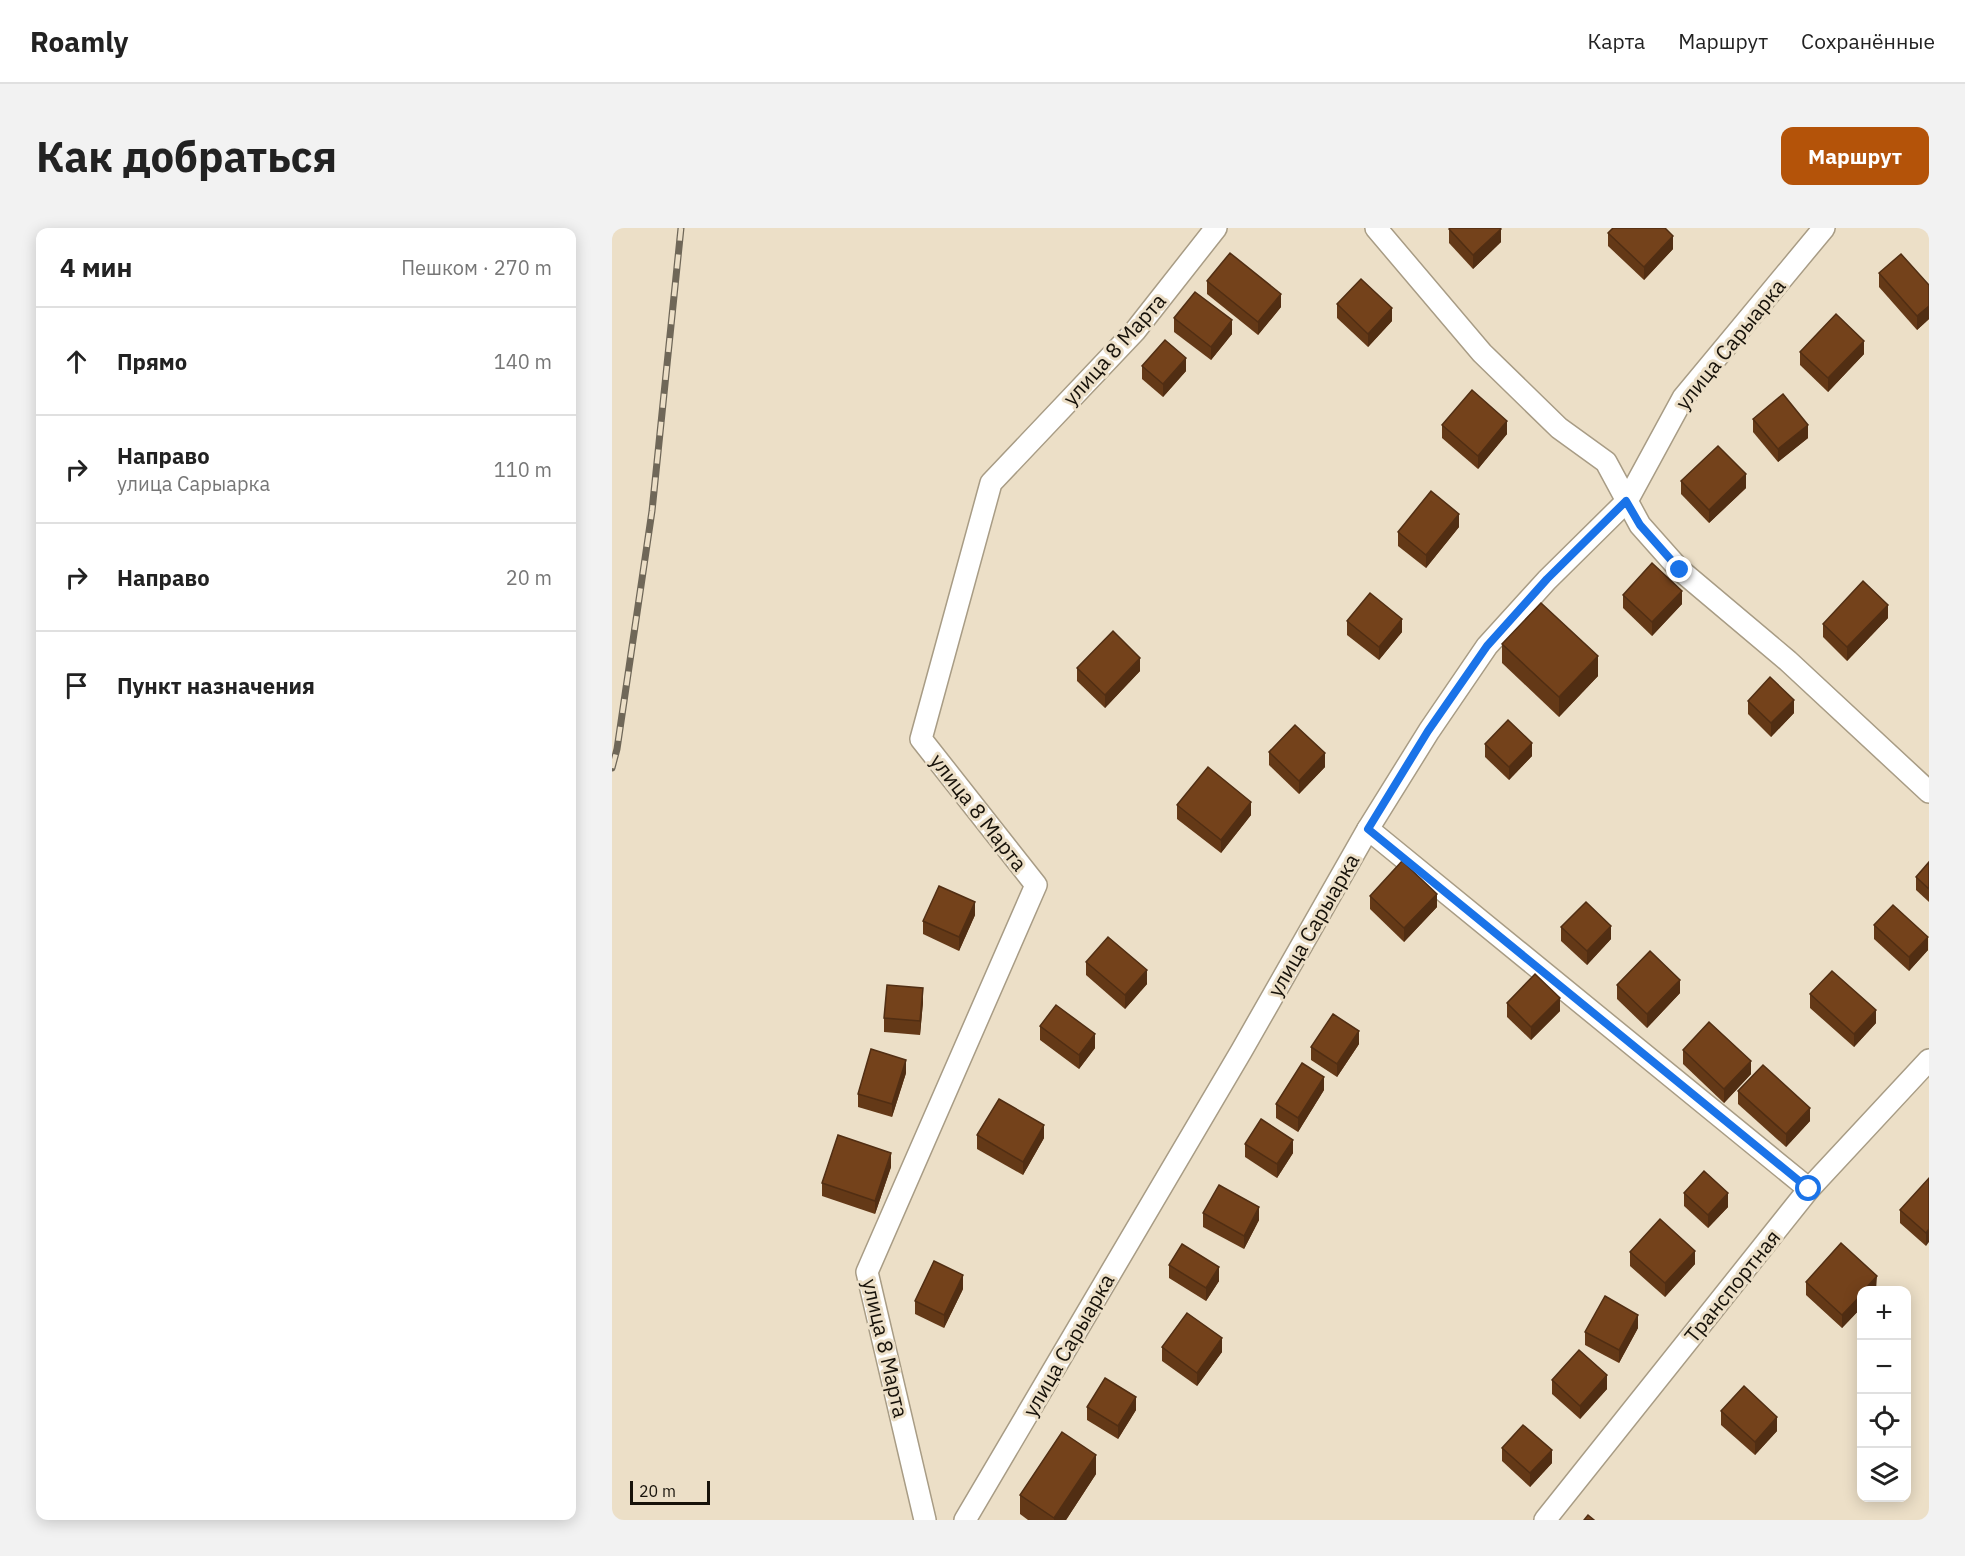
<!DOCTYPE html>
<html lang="ru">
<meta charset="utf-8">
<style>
body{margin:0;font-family:"IBM Plex Sans",sans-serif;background:#f2f2f2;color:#222}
.controls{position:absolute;right:18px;bottom:18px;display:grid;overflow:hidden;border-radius:12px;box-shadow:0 3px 15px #0003}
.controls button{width:54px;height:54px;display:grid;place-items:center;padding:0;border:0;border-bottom:2px solid #e0e0e0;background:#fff;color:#222;font:30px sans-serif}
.scale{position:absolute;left:18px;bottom:15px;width:80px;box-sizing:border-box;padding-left:6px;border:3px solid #17120a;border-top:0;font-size:16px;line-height:21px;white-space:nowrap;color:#17120a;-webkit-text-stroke:4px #ecdfc7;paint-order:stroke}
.stop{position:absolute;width:18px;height:18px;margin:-14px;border:4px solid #1a73e8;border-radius:50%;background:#fff}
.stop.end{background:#1a73e8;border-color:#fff;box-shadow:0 2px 6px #0008}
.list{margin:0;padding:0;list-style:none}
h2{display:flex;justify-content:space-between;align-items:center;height:78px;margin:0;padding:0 24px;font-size:26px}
h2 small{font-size:20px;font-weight:400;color:#767676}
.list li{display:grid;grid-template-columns:39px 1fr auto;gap:18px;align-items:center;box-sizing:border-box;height:108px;padding:0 24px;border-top:2px solid #e0e0e0}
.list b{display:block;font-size:22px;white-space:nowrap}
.list p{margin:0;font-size:20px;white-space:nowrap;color:#767676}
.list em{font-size:20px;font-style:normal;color:#767676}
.icon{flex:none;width:33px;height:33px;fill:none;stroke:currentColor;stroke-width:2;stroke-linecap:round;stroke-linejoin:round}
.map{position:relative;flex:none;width:1317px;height:1292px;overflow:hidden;border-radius:12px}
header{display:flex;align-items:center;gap:36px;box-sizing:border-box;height:84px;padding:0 30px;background:#fff;border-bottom:2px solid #e0e0e0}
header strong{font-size:28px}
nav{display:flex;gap:33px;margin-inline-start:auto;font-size:21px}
.intro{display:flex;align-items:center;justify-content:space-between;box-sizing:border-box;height:144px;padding:0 36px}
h1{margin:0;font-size:42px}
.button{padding:15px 27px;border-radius:12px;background:#b45309;color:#fff;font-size:21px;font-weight:700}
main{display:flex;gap:36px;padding:0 36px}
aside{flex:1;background:#fff;border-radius:12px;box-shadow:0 3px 15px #0003}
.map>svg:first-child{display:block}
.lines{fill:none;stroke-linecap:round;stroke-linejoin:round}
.minor-casing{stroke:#a89c85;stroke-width:24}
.minor{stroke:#fff;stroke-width:21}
.rail-casing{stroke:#6f6758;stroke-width:7}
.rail{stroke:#ecdfc7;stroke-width:4.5;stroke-dasharray:14;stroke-linecap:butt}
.wall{fill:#643917}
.shaded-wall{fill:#512e13}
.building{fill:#74421b;stroke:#512e13;stroke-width:1.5}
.route{stroke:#1a73e8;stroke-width:8}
.labels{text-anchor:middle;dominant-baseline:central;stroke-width:6;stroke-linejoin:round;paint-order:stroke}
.street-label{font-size:21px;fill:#17120a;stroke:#ecdfc7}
</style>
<header>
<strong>Roamly</strong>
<nav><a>Карта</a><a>Маршрут</a><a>Сохранённые</a></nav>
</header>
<div class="intro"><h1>Как добраться</h1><a class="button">Маршрут</a></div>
<main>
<aside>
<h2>4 мин<small>Пешком · 270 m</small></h2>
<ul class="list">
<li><svg class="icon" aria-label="ahead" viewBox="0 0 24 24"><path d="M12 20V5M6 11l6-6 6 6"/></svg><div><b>Прямо</b></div><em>140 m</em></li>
<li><svg class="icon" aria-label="right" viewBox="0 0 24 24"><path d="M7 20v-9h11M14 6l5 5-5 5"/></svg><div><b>Направо</b><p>улица Сарыарка</p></div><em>110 m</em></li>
<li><svg class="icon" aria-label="right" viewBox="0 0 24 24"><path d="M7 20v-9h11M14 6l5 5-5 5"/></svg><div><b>Направо</b></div><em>20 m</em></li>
<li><svg class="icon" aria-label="arrive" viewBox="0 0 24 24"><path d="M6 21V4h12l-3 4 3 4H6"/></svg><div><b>Пункт назначения</b></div></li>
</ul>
</aside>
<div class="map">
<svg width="1317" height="1292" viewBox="0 0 1317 1292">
<rect width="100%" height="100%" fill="#ecdfc7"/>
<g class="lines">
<defs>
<g id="minor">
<path d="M764,0L870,125L947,200L994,234L1028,297L1068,342L1176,433L1317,564"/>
<path d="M756,601L1197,961"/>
<path d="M313,1292L255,1044L424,657L309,511L379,255L523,103L604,0"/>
<path d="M353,1292L630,822L756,601L817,503L875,418L935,352L1015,273L1071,170L1212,0"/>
<path d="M933,1292L1197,961L1317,832"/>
</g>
</defs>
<use href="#minor" class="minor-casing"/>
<use href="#minor" class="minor"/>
<defs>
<path id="rail" d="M0,540L5,521L40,283L69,0"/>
</defs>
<use href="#rail" class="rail-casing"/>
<use href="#rail" class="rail"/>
</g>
<g class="wall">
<path d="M837,1L889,14L861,41L837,15Z"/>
<path d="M996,5L1061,21L1032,52L996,18Z"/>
<path d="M1267,45L1317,57V91L1305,102L1267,59Z"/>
<path d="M595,53L669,79L646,107L595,66Z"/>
<path d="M725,76L780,93L756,119L725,90Z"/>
<path d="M562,90L620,106L599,132L562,104Z"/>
<path d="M1188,124L1252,126L1216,164L1188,137Z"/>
<path d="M530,138L574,143L551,169L530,151Z"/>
<path d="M1141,191L1196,210L1166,234L1141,204Z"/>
<path d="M830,197L895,206L866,241L830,210Z"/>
<path d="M1069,253L1134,260L1097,295L1069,266Z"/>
<path d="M847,299L814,340L786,318V304Z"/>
<path d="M1011,367L1070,376L1040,408L1011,380Z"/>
<path d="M1276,390L1235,433L1211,409V396Z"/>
<path d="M735,393L790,404L767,432L735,407Z"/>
<path d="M890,416L986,448L947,489L890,435Z"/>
<path d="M465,440L528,443L493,480L465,453Z"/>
<path d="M1136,473L1182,485L1159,509L1136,486Z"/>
<path d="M873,516L920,528L897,552L873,529Z"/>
<path d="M657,524L713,539L687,566L657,537Z"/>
<path d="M565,577L639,587L609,625L565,591Z"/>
<path d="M1317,634V674L1304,662V649Z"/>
<path d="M758,668L825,679L792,714L758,681Z"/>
<path d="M363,687L347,723L311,706V693Z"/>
<path d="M1262,697L1316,722L1297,743L1262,711Z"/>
<path d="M949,699L999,711L975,737L949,713Z"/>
<path d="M474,734L535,756L513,781L474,747Z"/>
<path d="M1005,757L1068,765L1035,800L1005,771Z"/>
<path d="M1198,766L1264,795L1242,819L1198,780Z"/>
<path d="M311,774L308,807L272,804V790Z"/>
<path d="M895,775L948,783L919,812L895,789Z"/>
<path d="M428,798L483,820L467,841L428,812Z"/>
<path d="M747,816L725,849L699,832V819Z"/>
<path d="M1071,822L1139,846L1112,875L1071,836Z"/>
<path d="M294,845L280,889L246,879V866Z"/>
<path d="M712,862L686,904L664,890V876Z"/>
<path d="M1126,863L1198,893L1174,919L1126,876Z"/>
<path d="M365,907L432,910L411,947L365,921Z"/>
<path d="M633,916L681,925L665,950L633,929Z"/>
<path d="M279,939L263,986L210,968V955Z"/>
<path d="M1317,950L1314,1018L1288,995V982Z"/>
<path d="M1072,965L1116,979L1096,1000L1072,978Z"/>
<path d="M591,985L647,992L632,1021L591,999Z"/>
<path d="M1018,1024L1083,1036L1053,1069L1018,1038Z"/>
<path d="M557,1037L607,1053L594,1073L557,1050Z"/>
<path d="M1194,1054L1265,1062H1250V1079L1230,1100L1194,1067Z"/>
<path d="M351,1061L332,1100L303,1086V1073Z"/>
<path d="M1026,1100L1007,1135L973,1117V1104Z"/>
<path d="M550,1119L610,1124L585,1158L550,1133Z"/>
<path d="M940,1152L995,1161L968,1191L940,1166Z"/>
<path d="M475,1179L524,1182L506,1211L475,1192Z"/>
<path d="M1109,1183L1165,1203L1143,1227L1109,1197Z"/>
<path d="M890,1220L940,1235L918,1259L890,1233Z"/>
<path d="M484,1246L454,1292H416L408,1286V1267Z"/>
</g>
<g class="shaded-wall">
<path d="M889,1V14L861,41V27Z"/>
<path d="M1061,8V21L1032,52V39Z"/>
<path d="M669,66V79L646,107V94Z"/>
<path d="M1317,78V91L1305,102V88Z"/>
<path d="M780,80V93L756,119V106Z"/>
<path d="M620,92V106L599,132V119Z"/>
<path d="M1252,113V126L1216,164V150Z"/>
<path d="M574,130V143L551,169V156Z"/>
<path d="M895,193V206L866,241V228Z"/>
<path d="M1196,197V210L1166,234V221Z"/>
<path d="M1134,246V260L1097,295V282Z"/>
<path d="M847,286V299L814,340V327Z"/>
<path d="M1070,363V376L1040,408V394Z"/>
<path d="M1276,377V390L1235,433V419Z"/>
<path d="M790,391V404L767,432V419Z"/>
<path d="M986,428V448L947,489V469Z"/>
<path d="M528,430V443L493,480V467Z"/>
<path d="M1182,472V485L1159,509V495Z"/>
<path d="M920,515V528L897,552V539Z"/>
<path d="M713,525V539L687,566V553Z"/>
<path d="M639,574V587L609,625V612Z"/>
<path d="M825,666V679L792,714V700Z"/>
<path d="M363,674V687L347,723V709Z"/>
<path d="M999,698V711L975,737V723Z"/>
<path d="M1316,709V722L1297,743V729Z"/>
<path d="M535,742V756L513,781V767Z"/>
<path d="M1068,752V765L1035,800V786Z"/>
<path d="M311,760V774L308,807V793Z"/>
<path d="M948,770V783L919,812V799Z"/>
<path d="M1264,782V795L1242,819V806Z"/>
<path d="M747,803V816L725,849V836Z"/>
<path d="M483,806V820L467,841V827Z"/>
<path d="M294,832V845L280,889V876Z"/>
<path d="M1139,833V846L1112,875V861Z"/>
<path d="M712,849V862L686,904V890Z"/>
<path d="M1198,880V893L1174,919V906Z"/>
<path d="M432,897V910L411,947V934Z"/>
<path d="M681,912V925L665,950V936Z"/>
<path d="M279,925V939L263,986V973Z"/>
<path d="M1116,965V979L1096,1000V987Z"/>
<path d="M647,979V992L632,1021V1008Z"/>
<path d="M1317,1001V1014L1314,1018V1005Z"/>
<path d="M1083,1023V1036L1053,1069V1055Z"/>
<path d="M607,1039V1053L594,1073V1060Z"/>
<path d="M351,1047V1061L332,1100V1087Z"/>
<path d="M1265,1048L1264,1062H1252Z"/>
<path d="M1250,1066V1079L1230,1100V1087Z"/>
<path d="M1026,1087V1100L1007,1135V1122Z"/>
<path d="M610,1110V1124L585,1158V1145Z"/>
<path d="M995,1147V1161L968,1191V1178Z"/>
<path d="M524,1169V1182L506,1211V1198Z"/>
<path d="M1165,1189V1203L1143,1227V1214Z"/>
<path d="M940,1222V1235L918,1259V1245Z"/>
<path d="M484,1227V1246L454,1292H442V1290Z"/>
</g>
<g class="building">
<path d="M838,0H888L889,1L861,27L837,1Z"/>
<path d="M1001,0H1053L1061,8L1032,39L996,5Z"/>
<path d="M618,25L669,66L646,94L595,53Z"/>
<path d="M1289,26L1317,57V78L1305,88L1267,45Z"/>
<path d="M749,51L780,80L756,106L725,76Z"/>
<path d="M583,64L620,92L599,119L562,90Z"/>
<path d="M1224,86L1252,113L1216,150L1188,124Z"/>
<path d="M553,112L574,130L551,156L530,138Z"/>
<path d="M860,162L895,193L866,228L830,197Z"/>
<path d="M1171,166L1196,197L1166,221L1141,191Z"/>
<path d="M1106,218L1134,246L1097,282L1069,253Z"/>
<path d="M819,263L847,286L814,327L786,304Z"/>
<path d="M1040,335L1070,363L1040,394L1011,367Z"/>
<path d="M1251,353L1276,377L1235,419L1211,396Z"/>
<path d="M758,365L790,391L767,419L735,393Z"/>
<path d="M929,375L986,428L947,469L890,416Z"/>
<path d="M501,403L528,430L493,467L465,440Z"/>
<path d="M1158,449L1182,472L1159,495L1136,473Z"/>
<path d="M896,492L920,515L897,539L873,516Z"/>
<path d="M683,497L713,525L687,553L657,524Z"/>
<path d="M596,539L639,574L609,612L565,577Z"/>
<path d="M790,633L825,666L792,700L758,668Z"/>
<path d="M1317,634V661L1304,649Z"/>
<path d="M327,658L363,674L347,709L311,693Z"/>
<path d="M974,674L999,698L975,723L949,699Z"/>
<path d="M1281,677L1316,709L1297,729L1262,697Z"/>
<path d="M496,709L535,742L513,767L474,734Z"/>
<path d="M1038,723L1068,752L1035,786L1005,757Z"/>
<path d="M1220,743L1264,782L1242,806L1198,766Z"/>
<path d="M923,746L948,770L919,799L895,775Z"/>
<path d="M275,757L311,760L308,793L272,790Z"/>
<path d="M444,777L483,806L467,827L428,798Z"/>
<path d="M721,786L747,803L725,836L699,819Z"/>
<path d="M1097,794L1139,833L1112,861L1071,822Z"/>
<path d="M259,821L294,832L280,876L246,866Z"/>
<path d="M690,835L712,849L686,890L664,876Z"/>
<path d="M1151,837L1198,880L1174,906L1126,863Z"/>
<path d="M387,871L432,897L411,934L365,907Z"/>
<path d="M649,891L681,912L665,936L633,916Z"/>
<path d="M226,907L279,925L263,973L210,955Z"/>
<path d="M1092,943L1116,965L1096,987L1072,965Z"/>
<path d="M1317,950V1001L1314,1005L1288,982Z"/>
<path d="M607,957L647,979L632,1008L591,985Z"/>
<path d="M1048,991L1083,1023L1053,1055L1018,1024Z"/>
<path d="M1229,1015L1265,1048L1252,1062H1250V1066L1230,1087L1194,1054Z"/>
<path d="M570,1016L607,1039L594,1060L557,1037Z"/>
<path d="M322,1033L351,1047L332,1087L303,1073Z"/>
<path d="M993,1068L1026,1087L1007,1122L973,1104Z"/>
<path d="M575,1085L610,1110L585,1145L550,1119Z"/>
<path d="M967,1122L995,1147L968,1178L940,1152Z"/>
<path d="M493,1150L524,1169L506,1198L475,1179Z"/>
<path d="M1132,1158L1165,1189L1143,1214L1109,1183Z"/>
<path d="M911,1197L940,1222L918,1245L890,1220Z"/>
<path d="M450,1204L484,1227L442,1290L408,1267Z"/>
<path d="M976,1287L982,1292H972Z"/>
</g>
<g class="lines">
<path class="route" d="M1068,342L1028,297L1014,273L935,351L875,418L816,503L756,601L1197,961"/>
</g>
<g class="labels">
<g class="street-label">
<text transform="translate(1118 116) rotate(-51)">улица Сарыарка</text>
<text transform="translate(502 121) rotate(-48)">улица 8 Марта</text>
<text transform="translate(367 584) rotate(52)">улица 8 Марта</text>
<text transform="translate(701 697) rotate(-60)">улица Сарыарка</text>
<text transform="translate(1120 1058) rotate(-51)">Транспортная</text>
<text transform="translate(456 1117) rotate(-60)">улица Сарыарка</text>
<text transform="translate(274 1120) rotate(77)">улица 8 Марта</text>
</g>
</g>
</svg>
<div class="controls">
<button>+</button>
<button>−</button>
<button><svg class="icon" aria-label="locate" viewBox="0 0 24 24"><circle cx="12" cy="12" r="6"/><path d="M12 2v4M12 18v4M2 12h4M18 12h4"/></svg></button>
<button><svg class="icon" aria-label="layers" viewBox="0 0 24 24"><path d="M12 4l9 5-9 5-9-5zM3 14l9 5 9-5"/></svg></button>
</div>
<div class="scale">20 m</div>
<div class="stop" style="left:1197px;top:961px"></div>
<div class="stop end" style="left:1068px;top:342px"></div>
</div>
</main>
